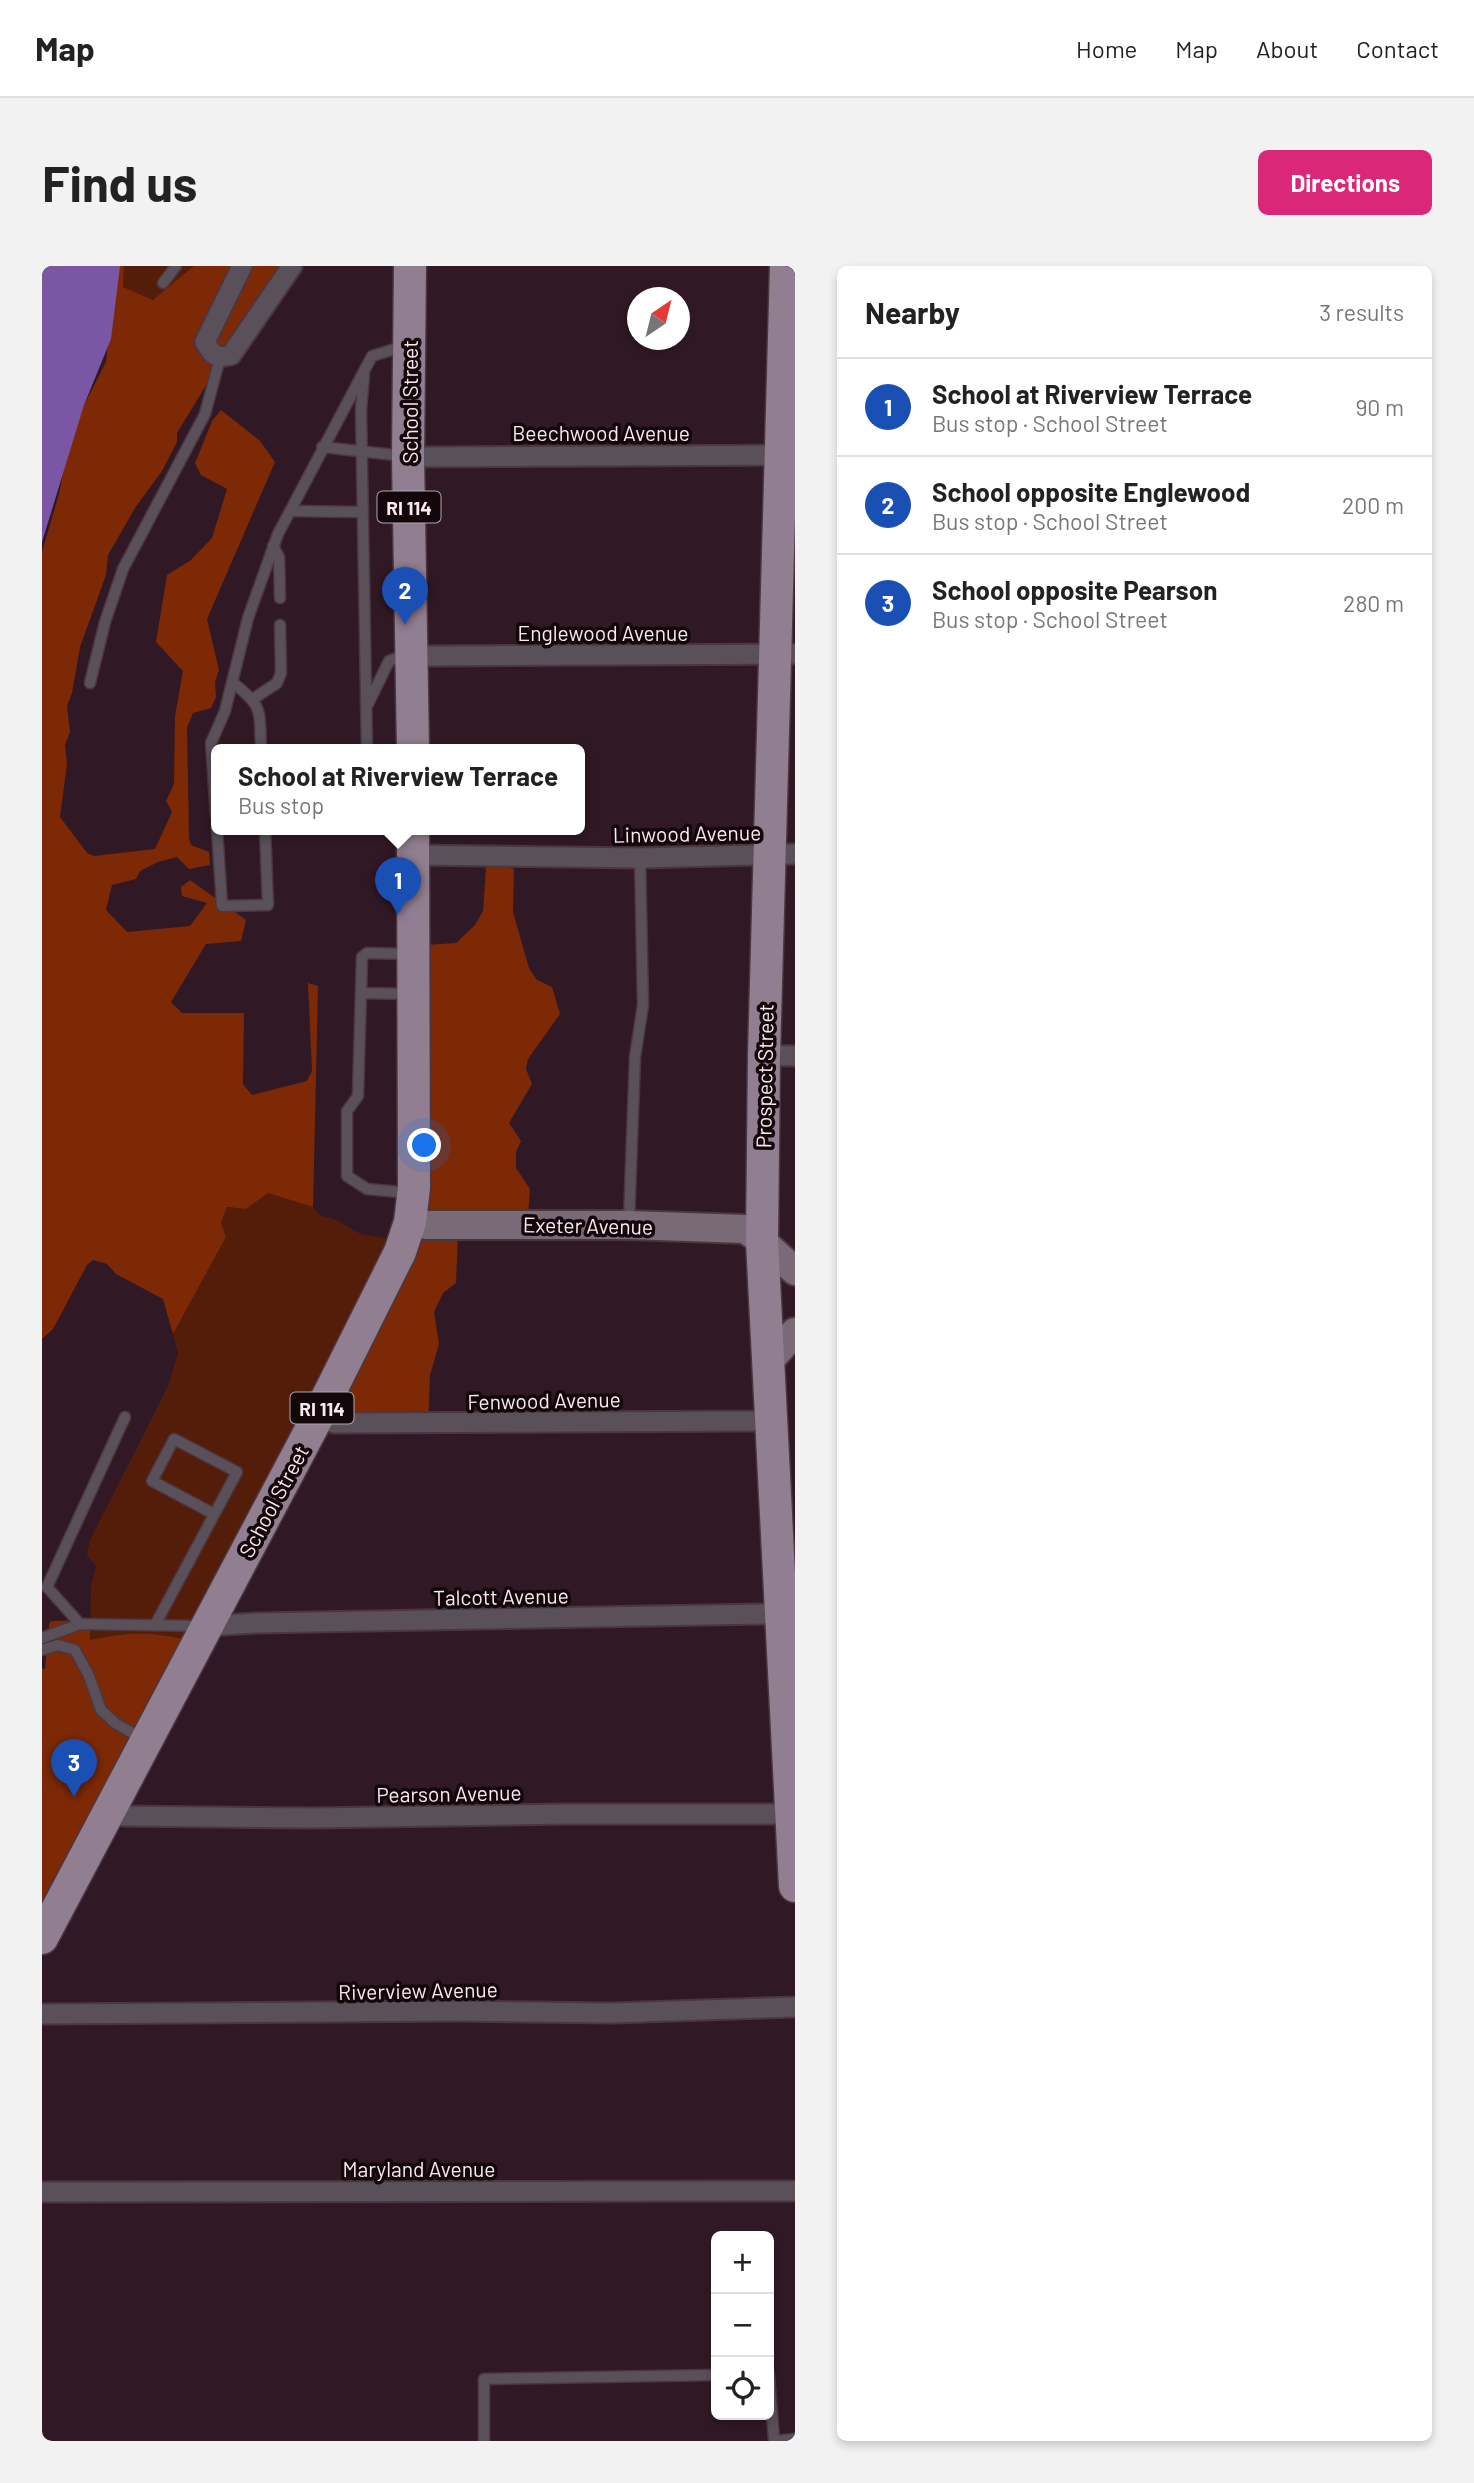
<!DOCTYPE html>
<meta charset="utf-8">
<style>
body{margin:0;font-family:Barlow,sans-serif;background:#f2f2f2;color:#222}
.controls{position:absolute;right:21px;bottom:21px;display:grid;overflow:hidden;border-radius:10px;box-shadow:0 4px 10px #0003}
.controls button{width:63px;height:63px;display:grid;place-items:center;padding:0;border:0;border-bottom:2px solid #e0e0e0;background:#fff;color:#222;font:35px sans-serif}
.compass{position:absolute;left:585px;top:21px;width:63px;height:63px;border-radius:50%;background:#fff;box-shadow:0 4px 10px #0003;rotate:35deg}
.you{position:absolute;left:383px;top:880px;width:24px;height:24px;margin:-18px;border:5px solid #fff;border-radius:50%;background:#1a73e8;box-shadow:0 0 0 10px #1a73e833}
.badge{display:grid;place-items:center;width:46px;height:46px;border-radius:50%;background:#db2777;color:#fff;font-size:23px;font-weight:700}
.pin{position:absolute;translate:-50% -58px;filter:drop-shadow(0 2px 4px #0008)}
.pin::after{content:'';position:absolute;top:37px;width:24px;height:21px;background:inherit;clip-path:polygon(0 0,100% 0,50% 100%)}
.popup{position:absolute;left:169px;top:478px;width:374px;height:91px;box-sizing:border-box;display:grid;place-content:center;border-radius:10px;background:#fff;filter:drop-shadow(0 2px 5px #0005);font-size:23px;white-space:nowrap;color:#767676}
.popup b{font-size:26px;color:#222}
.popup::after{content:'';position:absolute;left:50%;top:100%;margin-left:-14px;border:14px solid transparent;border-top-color:#fff}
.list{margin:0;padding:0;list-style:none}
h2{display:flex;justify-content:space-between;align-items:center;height:91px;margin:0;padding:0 28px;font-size:30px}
h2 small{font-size:23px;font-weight:400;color:#767676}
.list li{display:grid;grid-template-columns:46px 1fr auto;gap:21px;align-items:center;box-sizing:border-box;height:98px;padding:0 28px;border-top:2px solid #e0e0e0}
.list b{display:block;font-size:26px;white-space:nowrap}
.list p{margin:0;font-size:23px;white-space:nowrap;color:#767676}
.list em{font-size:23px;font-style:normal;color:#767676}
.icon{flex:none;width:38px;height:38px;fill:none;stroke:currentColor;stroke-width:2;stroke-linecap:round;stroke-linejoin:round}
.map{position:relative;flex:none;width:753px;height:2175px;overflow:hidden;border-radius:10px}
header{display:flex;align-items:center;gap:42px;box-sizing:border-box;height:98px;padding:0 35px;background:#fff;border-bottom:2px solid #e0e0e0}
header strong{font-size:33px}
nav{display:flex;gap:38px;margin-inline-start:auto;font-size:24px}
.intro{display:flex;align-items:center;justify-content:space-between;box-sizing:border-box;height:168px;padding:0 42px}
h1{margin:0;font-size:49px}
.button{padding:18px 32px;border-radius:10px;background:#db2777;color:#fff;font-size:24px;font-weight:700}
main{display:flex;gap:42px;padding:0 42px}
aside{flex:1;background:#fff;border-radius:10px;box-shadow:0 4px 10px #0003}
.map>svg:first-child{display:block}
.green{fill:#541d09}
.forest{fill:#7d2906}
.water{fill:#7b56a4}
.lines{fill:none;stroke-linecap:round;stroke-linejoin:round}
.lane-casing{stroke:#4c3640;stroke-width:13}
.street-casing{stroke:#4c3640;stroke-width:23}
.secondary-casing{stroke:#4c3640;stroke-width:32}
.primary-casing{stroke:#4c3640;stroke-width:35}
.lane{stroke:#595059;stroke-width:10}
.street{stroke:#595059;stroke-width:19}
.secondary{stroke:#796a78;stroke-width:28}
.primary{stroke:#917e90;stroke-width:32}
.labels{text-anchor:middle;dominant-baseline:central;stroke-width:7;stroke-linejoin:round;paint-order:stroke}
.shield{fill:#12080c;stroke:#b4a6ab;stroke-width:2}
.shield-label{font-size:19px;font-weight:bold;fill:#fae9ef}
.street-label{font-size:21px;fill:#fae9ef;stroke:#12080c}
</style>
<header>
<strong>Map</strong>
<nav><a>Home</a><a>Map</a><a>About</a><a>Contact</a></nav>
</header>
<div class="intro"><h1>Find us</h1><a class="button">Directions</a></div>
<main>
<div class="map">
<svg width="753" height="2175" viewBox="0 0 753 2175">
<rect width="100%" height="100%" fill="#301924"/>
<g class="green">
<path d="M82,0H152L112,34L80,21Z"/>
<path d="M226,927L271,941L279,950L290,952L319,968L359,975L141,1373C102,1365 87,1366 48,1374L49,1321L54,1300L45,1289L48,1274L127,1118L136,1087L131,1068L184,971L179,957L185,941L204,943Z"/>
</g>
<g class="forest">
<path d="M75,0H82L81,21L111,34L152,0H249L177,98L135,167V176L120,205L93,242L66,289L64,309L38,381L30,427L25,440L28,466L23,479L25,498L18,551L45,587L52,590L113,583L130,546L124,535L132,518L133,450L141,405L114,376L125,309L149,294L170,272L185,223L159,209L153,197L170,155L179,144L218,175L233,196L165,353L177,404L173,416L174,431L169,442L151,447L145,462L147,572L149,579L167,586L168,599L147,603L135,591L116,596L98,605L94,613L70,619L64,644L85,666L148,660L165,637L140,630L139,621L148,614L204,654L199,675L164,678L129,736L140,747H202L201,818L210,829L265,815L270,805L266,717L276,720L271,941L226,927L204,943L185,941L179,957L184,971L131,1068L121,1033L74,1008L65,998L51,994L45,999L11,1063L0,1073V286L17,228L26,182L42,139L64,96Z"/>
<path d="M461,600L472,603L471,646L487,702L495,714L510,721L518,748L486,793L484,803L490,818L467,857L479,875L474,886V902L488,923L485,964L416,968L414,1017L401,1027L392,1046L397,1078L388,1109L386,1164L280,1166L357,987L368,680L414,677L433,659L441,645L444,601Z"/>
<path d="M48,1354V1374C87,1366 102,1365 141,1373L0,1671V1403H3L7,1358L9,1355Z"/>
</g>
<path class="water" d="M0,0H78L69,73L42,139L0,276Z"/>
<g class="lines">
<defs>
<g id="lane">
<path d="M121,17L134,0"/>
<path d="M322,109L319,144L325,483"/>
<path d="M280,181L362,190"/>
<path d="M248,245L320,246"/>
<path d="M231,280L237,291L238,332"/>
<path d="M190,416C222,441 217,443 219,483"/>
<path d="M48,417L63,356L81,303L163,148L178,92"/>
<path d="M211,433L235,417L239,407L238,359"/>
<path d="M326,438L347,395L364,389"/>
<path d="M174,549L169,477L183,445L206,352L236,268L330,90L363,80"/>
<path d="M175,563L180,640L226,639L223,563"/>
<path d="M367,688L325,687L320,691L316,830L305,845V910L325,923L368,927"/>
<path d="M319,727L368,728"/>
<path d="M587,955L593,791L601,739L598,592"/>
<path d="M5,1321L83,1151"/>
<path d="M5,1321L38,1358"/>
<path d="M113,1359L195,1206L132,1173L110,1215L172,1248"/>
<path d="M0,1372L38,1358L158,1360"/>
<path d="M0,1384L16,1379L33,1384L47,1410L59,1444L73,1457L99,1472"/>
<path d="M727,2109L732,2174"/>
<path d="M442,2175V2113L674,2109"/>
<path d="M733,2175L753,2173"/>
</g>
<g id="street">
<path d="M200,0L163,76C170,89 174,93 189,89L250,0"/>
<path d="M366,191L748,189"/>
<path d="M371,386L386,390L753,388"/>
<path d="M371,589L598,592L753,588"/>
<path d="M722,789L753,790"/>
<path d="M275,1152L292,1157L712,1155L730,1152"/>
<path d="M165,1360L214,1357L723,1348L748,1343"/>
<path d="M67,1546L82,1550L270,1552L524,1548H749"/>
<path d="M0,1748L418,1745L570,1747L753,1741"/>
<path d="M0,1926L753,1925"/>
</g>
<g id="secondary">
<path d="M368,956L385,959H587L703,963L720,975L753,1005"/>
<path d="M725,1097L753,1066"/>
</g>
<g id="primary">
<path d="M368,0L366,191L371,483"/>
<path d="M744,0L722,789L720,975L753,1620"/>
<path d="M0,1672L275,1152L358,986L368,956L372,922L371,563"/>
</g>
</defs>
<use href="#lane" class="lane-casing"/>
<use href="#street" class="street-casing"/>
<use href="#secondary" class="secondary-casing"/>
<use href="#primary" class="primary-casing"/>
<use href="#lane" class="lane"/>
<use href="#street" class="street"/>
<use href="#secondary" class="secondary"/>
<use href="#primary" class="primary"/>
</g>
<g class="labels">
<g class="shield">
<rect x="335.5" y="225.5" width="63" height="31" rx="5"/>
<rect x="248.5" y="1126.5" width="63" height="31" rx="5"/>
</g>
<g class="shield-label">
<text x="367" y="241">RI 114</text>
<text x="280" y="1142">RI 114</text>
</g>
<g class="street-label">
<text transform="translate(367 136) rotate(-90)">School Street</text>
<text x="559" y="166">Beechwood Avenue</text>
<text x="561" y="366">Englewood Avenue</text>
<text transform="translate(645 567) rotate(-1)">Linwood Avenue</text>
<text transform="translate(722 810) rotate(-89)">Prospect Street</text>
<text transform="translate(546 959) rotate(1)">Exeter Avenue</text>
<text transform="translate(502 1134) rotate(-1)">Fenwood Avenue</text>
<text transform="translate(231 1235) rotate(-62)">School Street</text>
<text transform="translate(459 1330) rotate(-1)">Talcott Avenue</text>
<text transform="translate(407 1527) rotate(-1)">Pearson Avenue</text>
<text transform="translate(376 1724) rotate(-1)">Riverview Avenue</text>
<text x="377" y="1902">Maryland Avenue</text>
</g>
</g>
</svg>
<div class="controls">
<button>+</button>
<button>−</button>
<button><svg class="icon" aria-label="locate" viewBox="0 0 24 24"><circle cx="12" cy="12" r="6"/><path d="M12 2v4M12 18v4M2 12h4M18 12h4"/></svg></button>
</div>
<svg class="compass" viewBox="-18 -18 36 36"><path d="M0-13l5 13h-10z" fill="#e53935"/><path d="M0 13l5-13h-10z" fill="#767676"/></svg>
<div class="you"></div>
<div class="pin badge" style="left:356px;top:649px;background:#1a4fb4">1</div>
<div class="popup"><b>School at Riverview Terrace</b>Bus stop</div>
<div class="pin badge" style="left:363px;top:359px;background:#1a4fb4">2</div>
<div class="pin badge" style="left:32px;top:1531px;background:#1a4fb4">3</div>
</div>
<aside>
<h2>Nearby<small>3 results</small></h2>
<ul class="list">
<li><span class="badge" style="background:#1a4fb4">1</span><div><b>School at Riverview Terrace</b><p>Bus stop · School Street</p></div><em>90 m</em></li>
<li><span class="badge" style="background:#1a4fb4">2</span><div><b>School opposite Englewood</b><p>Bus stop · School Street</p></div><em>200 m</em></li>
<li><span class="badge" style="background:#1a4fb4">3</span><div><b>School opposite Pearson</b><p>Bus stop · School Street</p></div><em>280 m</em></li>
</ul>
</aside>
</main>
